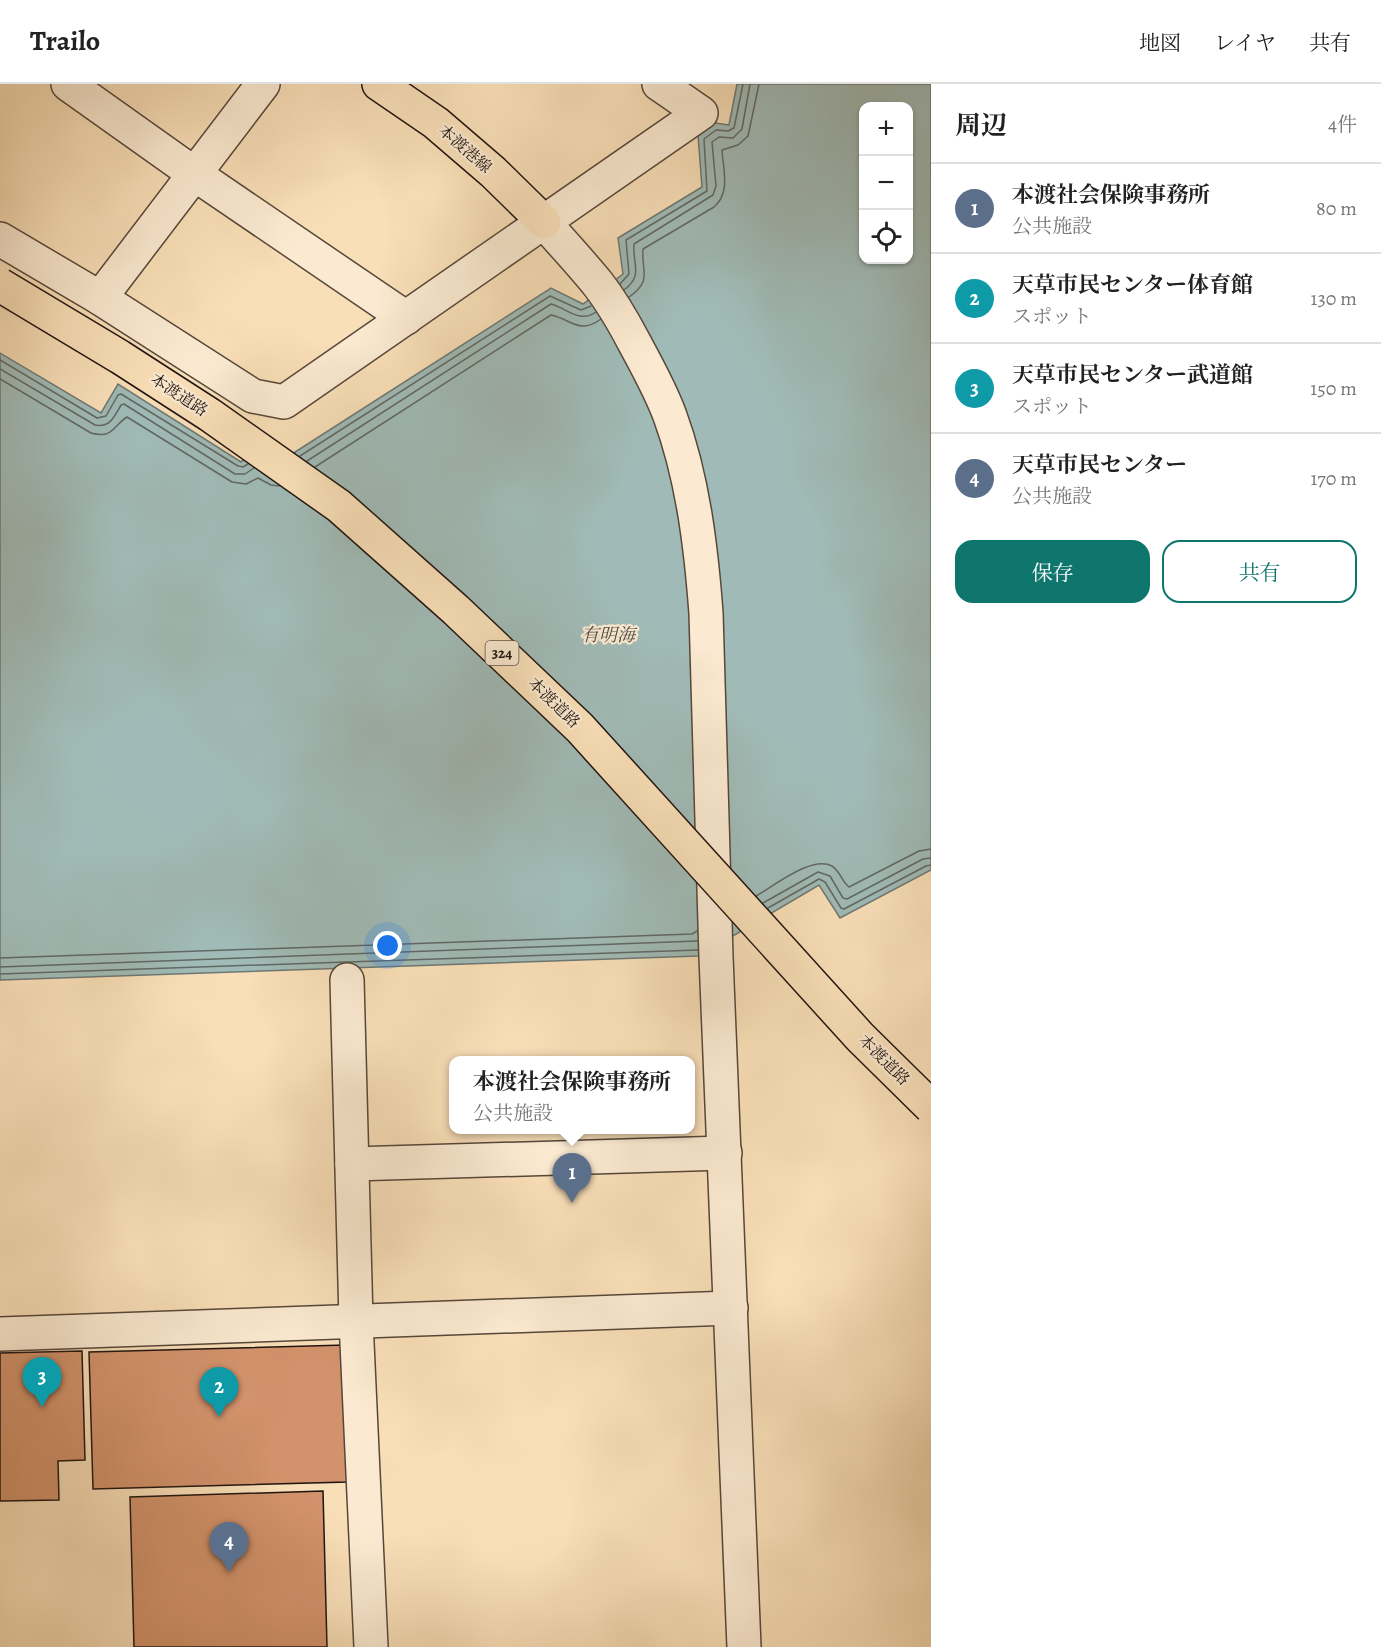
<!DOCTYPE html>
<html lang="ja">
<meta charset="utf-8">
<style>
body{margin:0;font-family:Alegreya,"Noto Serif JP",serif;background:#f2f2f2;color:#222}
.controls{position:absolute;right:18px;top:18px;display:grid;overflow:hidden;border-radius:12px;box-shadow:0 2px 4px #0004}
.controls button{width:54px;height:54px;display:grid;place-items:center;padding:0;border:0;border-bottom:2px solid #e0e0e0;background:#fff;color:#222;font:30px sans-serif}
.you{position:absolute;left:388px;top:862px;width:21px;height:21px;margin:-15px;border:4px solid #fff;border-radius:50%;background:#1a73e8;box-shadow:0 0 0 9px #1a73e833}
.badge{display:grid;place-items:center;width:39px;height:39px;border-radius:50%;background:#0f766e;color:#fff;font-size:20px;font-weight:700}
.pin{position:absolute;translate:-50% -50px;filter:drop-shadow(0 2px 3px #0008)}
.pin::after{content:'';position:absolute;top:32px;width:21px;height:18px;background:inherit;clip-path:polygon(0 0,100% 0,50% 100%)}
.popup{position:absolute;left:449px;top:972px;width:246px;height:78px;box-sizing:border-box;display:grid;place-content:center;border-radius:12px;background:#fff;filter:drop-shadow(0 2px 4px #0005);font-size:20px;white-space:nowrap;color:#767676}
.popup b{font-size:22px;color:#222}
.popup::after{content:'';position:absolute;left:50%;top:100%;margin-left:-12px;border:12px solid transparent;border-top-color:#fff}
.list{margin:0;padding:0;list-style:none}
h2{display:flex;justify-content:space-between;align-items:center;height:78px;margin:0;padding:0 24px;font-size:26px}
h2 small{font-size:20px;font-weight:400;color:#767676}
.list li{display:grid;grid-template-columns:39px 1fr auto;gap:18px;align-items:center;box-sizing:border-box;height:90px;padding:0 24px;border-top:2px solid #e0e0e0}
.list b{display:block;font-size:22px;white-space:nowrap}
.list p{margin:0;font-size:20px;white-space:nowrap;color:#767676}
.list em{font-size:20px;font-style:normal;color:#767676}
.actions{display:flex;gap:12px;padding:18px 24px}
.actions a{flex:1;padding:14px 0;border:2px solid #0f766e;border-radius:18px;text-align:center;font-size:21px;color:#0f766e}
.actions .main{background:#0f766e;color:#fff}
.icon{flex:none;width:33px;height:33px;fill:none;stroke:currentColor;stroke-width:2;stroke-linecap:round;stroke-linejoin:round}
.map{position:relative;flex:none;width:931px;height:1563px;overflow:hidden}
header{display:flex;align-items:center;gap:36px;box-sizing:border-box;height:84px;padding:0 30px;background:#fff;border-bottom:2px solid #e0e0e0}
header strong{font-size:28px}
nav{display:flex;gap:33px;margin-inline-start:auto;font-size:21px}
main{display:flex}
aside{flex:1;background:#fff}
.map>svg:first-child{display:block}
.water{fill:#a0bbb7;stroke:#6d7874;stroke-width:1.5;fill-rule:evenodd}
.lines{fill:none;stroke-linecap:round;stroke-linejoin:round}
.shore{stroke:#606864;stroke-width:1.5}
.building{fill:#d2926b;stroke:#201410;stroke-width:1.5}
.minor-casing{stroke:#56473a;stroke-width:36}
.major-casing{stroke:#201410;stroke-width:36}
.minor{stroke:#fbead1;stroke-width:33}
.major{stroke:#f9dfb8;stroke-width:33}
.highway-bridge-casing{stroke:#201410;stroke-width:36;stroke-linecap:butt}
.highway-bridge{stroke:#f9dfb8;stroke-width:33}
.labels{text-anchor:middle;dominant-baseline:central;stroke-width:4.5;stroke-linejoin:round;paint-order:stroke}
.shield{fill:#fbead1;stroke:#62544a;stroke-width:1.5}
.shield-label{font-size:15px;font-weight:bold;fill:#201410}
.street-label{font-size:16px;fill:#201410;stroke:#fbead1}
.water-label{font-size:18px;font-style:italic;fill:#4d4e4a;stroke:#fbead1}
</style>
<header>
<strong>Trailo</strong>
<nav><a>地図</a><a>レイヤ</a><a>共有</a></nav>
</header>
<main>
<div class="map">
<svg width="931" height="1563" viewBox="0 0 931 1563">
<rect width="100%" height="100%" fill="#f9dfb8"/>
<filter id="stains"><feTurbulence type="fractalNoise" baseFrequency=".00333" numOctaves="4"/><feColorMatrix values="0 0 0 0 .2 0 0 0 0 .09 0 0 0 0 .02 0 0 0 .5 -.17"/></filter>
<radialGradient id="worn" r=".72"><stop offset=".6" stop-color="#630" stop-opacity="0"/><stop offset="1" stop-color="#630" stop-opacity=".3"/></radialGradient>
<path class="water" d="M737,0H931V786L840,834L819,801L699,872L0,896V269L101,329L118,300L241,378L254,365L278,379L551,204L583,220L623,190L618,154L702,103L698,51L715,39L729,41ZM864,22H908V176H864Z"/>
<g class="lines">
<g class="shore">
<path d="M620,200L629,190L626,156L707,107L704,55L716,46L728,47L734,44L743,0"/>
<path d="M624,206C644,191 632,180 634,160L713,111L716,102L712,58L719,53L733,54L742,45L750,0"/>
<path d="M629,213C653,196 641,188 643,165L714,123C731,109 723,85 722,66L738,61L748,52L759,0"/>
<path d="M0,276L97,334L106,332L118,311L121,310L238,382L243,383L248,380"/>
<path d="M0,285L95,341C110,344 114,333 121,321L124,320L235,390H245L254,384"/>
<path d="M0,295L91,349C113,355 113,342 127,333L232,398L246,400L258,394L271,401L279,402"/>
<path d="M300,372L550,212L581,226L591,222"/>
<path d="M307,377L551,220C567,224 579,240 596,228"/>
<path d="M315,383L551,231C571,235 579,251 601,235"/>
<path d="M756,812C774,802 812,771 832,782C840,787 842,798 849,803L919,767L931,765"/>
<path d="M763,819L818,788L830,792L843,814L847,815L923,775L931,774"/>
<path d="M768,824L819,795L825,798L841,824L844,825L926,782L931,781"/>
<path d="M0,874L692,850L697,847"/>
<path d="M347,878L698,866"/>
<path d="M0,883L698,857"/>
<path d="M0,890L346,878"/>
</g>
</g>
<g class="building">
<path d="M345,1261L348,1398L93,1405L89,1268Z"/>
<path d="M82,1267L85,1376L58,1377L59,1416L0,1417V1269Z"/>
<path d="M323,1407L327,1563H134L130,1413Z"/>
</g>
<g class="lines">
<defs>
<g id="minor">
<path d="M68,0L196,91L406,234"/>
<path d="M544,138C562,159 581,179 598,200C612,218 624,239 634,258C647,282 661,307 670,332C693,395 701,463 706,529L716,873L744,1563"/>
<path d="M0,155L100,214L253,312L284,318L701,29L659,0"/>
<path d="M100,214L263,0"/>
<path d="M347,896L356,1237L371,1563"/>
<path d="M352,1080L725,1069"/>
<path d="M0,1250L731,1224"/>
</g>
<path id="major" d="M379,0L436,39L493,88L544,138"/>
</defs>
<use href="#minor" class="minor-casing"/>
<use href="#major" class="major-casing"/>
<use href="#minor" class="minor"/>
<use href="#major" class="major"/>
<defs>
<path id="highway-bridge" d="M0,201L120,273L210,331L339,422L456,526L580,644L860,953L931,1023"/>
</defs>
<use href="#highway-bridge" class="highway-bridge-casing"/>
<use href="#highway-bridge" class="highway-bridge"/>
</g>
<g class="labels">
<rect class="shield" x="485.5" y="557" width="33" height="24" rx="4.5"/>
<g class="shield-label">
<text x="502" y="569">324</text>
</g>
<g class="street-label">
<text transform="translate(465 65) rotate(41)">本渡港線</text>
<text transform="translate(179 311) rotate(33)">本渡道路</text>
<text transform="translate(554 619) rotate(44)">本渡道路</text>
<text transform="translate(884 976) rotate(45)">本渡道路</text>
</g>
<g class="water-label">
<text x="608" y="551">有明海</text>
</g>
</g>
<rect width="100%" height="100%" filter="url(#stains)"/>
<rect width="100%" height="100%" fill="url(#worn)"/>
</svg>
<div class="controls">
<button>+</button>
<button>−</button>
<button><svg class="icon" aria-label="locate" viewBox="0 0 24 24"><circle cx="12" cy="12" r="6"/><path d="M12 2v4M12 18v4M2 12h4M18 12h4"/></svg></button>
</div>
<div class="you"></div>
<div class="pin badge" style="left:572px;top:1119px;background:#5c6f8a">1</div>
<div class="popup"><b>本渡社会保険事務所</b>公共施設</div>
<div class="pin badge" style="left:219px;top:1333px;background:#0f9aa8">2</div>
<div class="pin badge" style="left:42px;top:1323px;background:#0f9aa8">3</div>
<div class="pin badge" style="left:229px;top:1488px;background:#5c6f8a">4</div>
</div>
<aside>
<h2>周辺<small>4件</small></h2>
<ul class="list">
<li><span class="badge" style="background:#5c6f8a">1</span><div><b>本渡社会保険事務所</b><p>公共施設</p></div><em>80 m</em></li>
<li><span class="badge" style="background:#0f9aa8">2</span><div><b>天草市民センター体育館</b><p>スポット</p></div><em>130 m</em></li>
<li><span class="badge" style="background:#0f9aa8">3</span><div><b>天草市民センター武道館</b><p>スポット</p></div><em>150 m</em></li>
<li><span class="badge" style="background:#5c6f8a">4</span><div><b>天草市民センター</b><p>公共施設</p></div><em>170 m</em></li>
</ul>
<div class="actions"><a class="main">保存</a><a>共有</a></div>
</aside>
</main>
